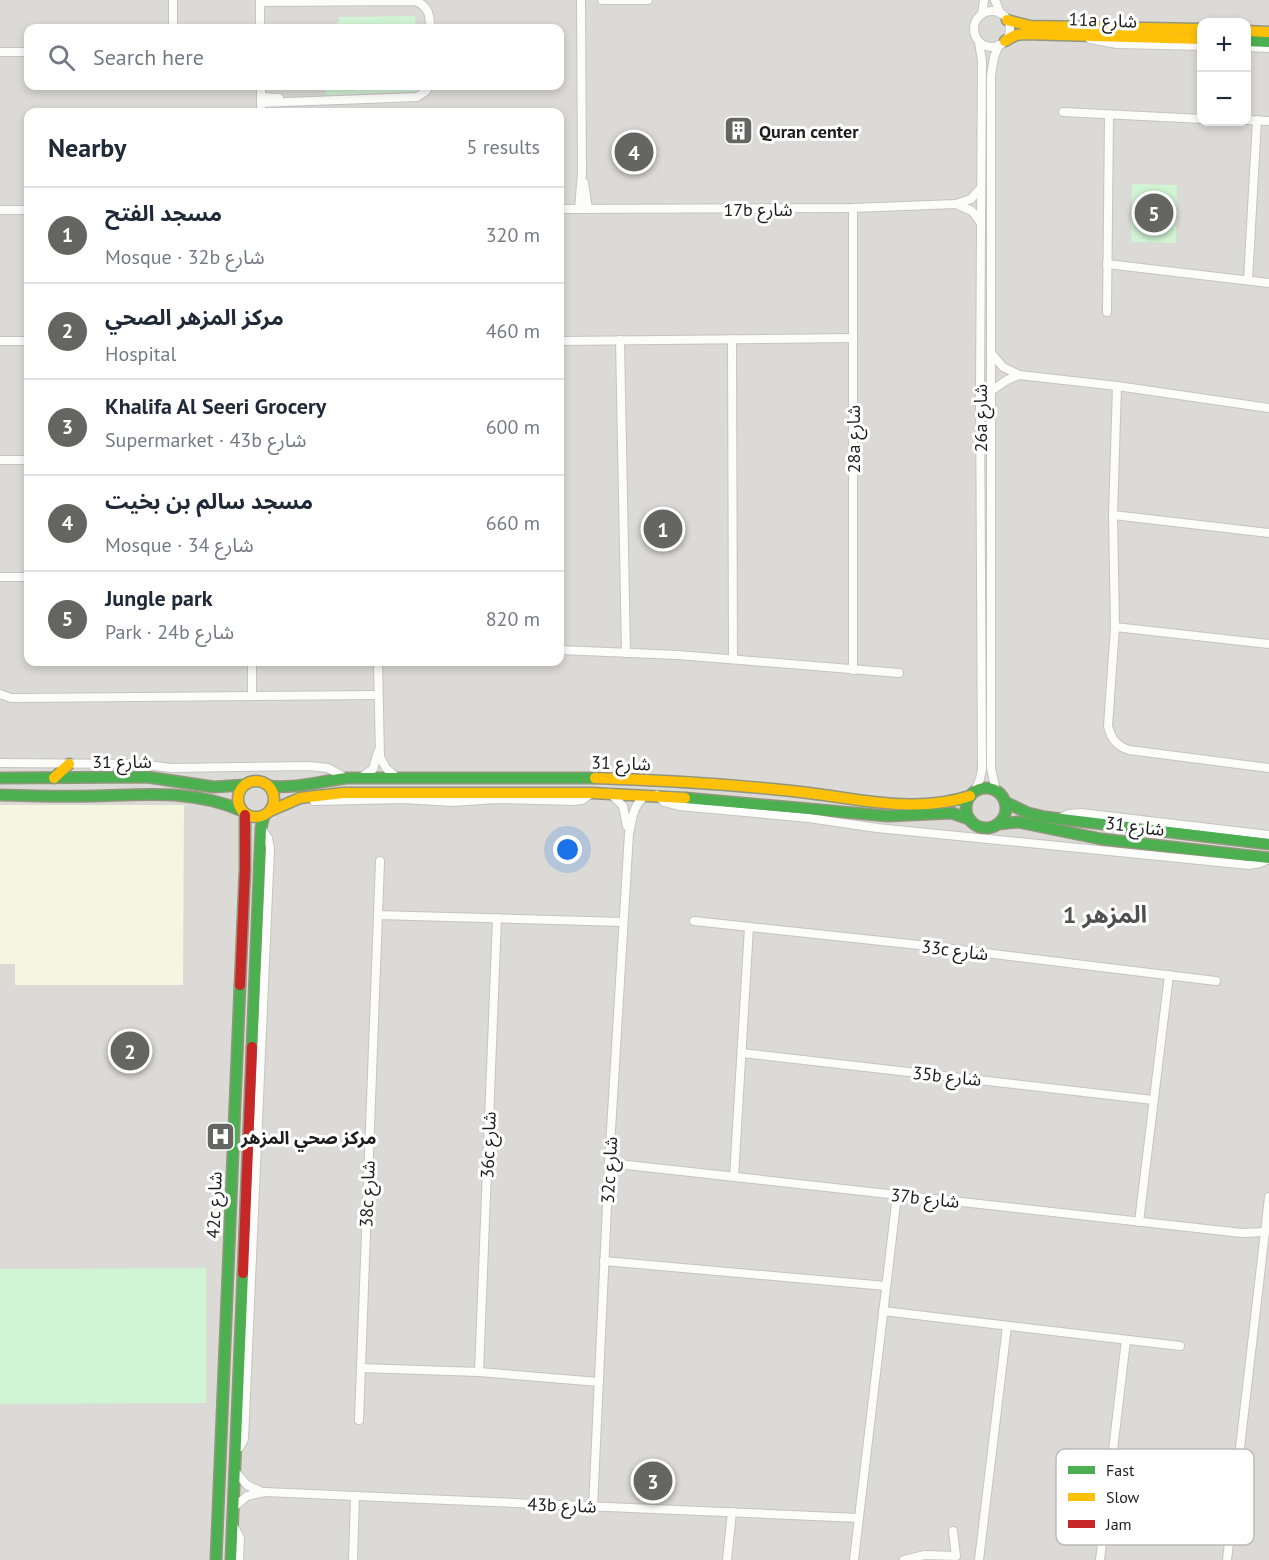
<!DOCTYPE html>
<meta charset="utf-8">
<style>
body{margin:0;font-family:"PT Sans","Noto Sans Arabic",sans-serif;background:#f2f2f3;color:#1f2937}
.controls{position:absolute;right:18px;top:18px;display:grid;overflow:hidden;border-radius:12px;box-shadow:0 3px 9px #0003}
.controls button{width:54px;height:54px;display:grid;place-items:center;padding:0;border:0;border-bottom:2px solid #e0e1e3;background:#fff;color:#1f2937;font:30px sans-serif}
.you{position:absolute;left:568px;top:850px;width:21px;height:21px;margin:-15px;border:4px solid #fff;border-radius:50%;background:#1a73e8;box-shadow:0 0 0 9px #1a73e833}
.badge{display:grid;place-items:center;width:39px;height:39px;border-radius:50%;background:#656563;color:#fff;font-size:20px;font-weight:700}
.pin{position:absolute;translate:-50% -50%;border:3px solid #fff;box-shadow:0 2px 6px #0006}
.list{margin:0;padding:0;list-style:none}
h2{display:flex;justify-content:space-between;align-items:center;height:78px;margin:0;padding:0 24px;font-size:26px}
h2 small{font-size:20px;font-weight:400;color:#747a83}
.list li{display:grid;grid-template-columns:39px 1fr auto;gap:18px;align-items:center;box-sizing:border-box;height:96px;padding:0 24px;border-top:2px solid #e0e1e3}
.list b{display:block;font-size:22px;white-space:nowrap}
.list p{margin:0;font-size:20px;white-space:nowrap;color:#747a83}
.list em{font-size:20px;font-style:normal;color:#747a83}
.icon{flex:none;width:33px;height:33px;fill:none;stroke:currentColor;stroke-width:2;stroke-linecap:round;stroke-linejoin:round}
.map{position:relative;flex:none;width:1269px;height:1560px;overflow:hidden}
.search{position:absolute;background:#fff;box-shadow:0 3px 9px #0003;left:24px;top:24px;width:540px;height:66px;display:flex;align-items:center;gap:15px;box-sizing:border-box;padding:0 21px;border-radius:12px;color:#747a83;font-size:22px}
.panel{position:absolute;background:#fff;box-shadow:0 3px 9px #0003;left:24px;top:108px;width:540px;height:558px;border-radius:12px}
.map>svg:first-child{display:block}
.residential{fill:#dbdad7;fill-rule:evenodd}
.education{fill:#f4f6df}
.religious{fill:#dad9d7}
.park{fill:#d1f4d4}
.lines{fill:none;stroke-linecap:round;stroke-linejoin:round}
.street-casing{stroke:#c4c4c1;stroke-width:10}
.fast-casing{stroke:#92967c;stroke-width:13}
.slow-casing{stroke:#92967c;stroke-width:13}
.jam-casing{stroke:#92967c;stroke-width:13}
.street{stroke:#fcfcfb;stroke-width:8}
.fast{stroke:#4caf50;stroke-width:10}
.slow{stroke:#ffc107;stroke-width:10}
.jam{stroke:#c62828;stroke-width:10}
.labels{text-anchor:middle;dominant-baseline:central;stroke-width:6;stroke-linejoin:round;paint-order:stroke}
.street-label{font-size:18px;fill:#1d1d1d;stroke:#fff}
.poi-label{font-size:18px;font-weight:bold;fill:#1d1d1d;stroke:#fff;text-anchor:start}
.district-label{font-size:24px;font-weight:bold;fill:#505050;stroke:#fff}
.key{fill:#fff;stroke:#bbb;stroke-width:1.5}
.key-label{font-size:16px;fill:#1d1d1d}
</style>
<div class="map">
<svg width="1269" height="1560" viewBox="0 0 1269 1560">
<rect width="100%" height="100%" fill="#ecebe5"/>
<path class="residential" d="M0,0H1269V1560H0ZM1202,22H1246V122H1202ZM28,28H560V86H28ZM28,112H560V662H28Z"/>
<path class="education" d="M0,805H184L183,985H15V964H0Z"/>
<path class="religious" d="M687,505V551L640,553L638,506Z"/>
<g class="park">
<path d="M415,16L416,28H338L339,17Z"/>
<path d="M326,86H418V91L326,95Z"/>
<path d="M1132,184L1177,185L1176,243L1131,242Z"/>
<path d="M206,1268V1403L0,1404V1269Z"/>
</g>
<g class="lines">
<defs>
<g id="street">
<path d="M173,0V28"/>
<path d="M260,0V28"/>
<path d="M602,0H648"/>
<path d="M995,0L1000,13"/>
<path d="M260,2L416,1C429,7 430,15 430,28"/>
<circle cx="992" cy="29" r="18"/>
<path d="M982,14L984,0"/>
<path d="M1090,39L1117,44L1202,46"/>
<path d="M1246,47L1269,48"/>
<path d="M0,52H28"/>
<path d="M261,86V112"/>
<path d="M261,97L279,98"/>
<path d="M261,103L417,97L426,91L429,86"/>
<path d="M1063,112L1202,119"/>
<path d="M1246,120L1269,121"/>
<path d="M584,183L588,209"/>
<path d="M956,204L972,211L980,222"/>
<path d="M853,208V670"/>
<path d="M560,209L853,208L956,204L971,199L979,190"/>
<path d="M579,209L582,172L581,0"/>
<path d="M0,210H28"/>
<path d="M1107,264L1269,283"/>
<path d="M1248,280L1257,120"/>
<path d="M1107,312L1109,115"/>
<path d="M732,339L733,659"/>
<path d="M620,340L626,653"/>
<path d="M0,341H28"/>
<path d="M560,341L853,338"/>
<path d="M991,353L1003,367L1019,375L1117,386L1269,408"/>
<path d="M1117,386L1113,515L1115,627L1108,726C1111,739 1117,746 1129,750L1269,768"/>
<path d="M991,391L1007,380L1019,375"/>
<path d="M0,460H28"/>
<path d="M1113,515L1269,533"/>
<path d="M0,577H28"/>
<path d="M1115,627L1269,644"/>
<path d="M560,650L678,655L899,673"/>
<path d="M252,662V696"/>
<path d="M378,662L380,757L386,768L396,777"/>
<path d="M0,694L11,698H20L378,695"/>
<path d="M0,763L140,764L171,768L309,766L328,768L346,778"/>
<path d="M363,776L373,769L378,752"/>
<path d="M996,791L991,768V76L994,57L999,45"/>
<path d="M610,793L623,806L627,826"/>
<path d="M974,793L980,779L982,769L980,392L982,61L979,42"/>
<path d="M657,795L664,802L679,806L809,818L877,828L1249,865L1260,863L1269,859"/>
<path d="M314,801L403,799L453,802L496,799L574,801L582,800L592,793"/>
<path d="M1060,818L1069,814L1081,813L1269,835"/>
<path d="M378,915L623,922"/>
<path d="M694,921L919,945L1216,981"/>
<path d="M742,1053L1153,1100"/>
<path d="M609,1163L1242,1233L1265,1232"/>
<path d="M734,1177L749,927"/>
<path d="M1139,1222L1169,975"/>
<path d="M604,1261L886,1286"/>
<path d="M883,1311L1180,1346"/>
<path d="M361,1368L479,1372L599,1382"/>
<path d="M479,1372L497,918"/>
<path d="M359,1420L380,861"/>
<path d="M235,1450L240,1447L244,1439L270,848L268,838L261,828"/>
<path d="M235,1471L247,1485L260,1491"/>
<path d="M593,1507L609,1163L629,833C633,818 632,806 646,795"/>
<path d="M233,1508L247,1496L265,1492L859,1518"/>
<path d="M233,1525L240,1538L239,1560"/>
<path d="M353,1560L355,1496"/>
<path d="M727,1560L732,1512"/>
<path d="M854,1560L897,1195"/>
<path d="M904,1560L925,1555L956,1556L953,1531"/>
<path d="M979,1560L1007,1326"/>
<path d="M1100,1560L1126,1340"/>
<path d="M1227,1560L1269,1197"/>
</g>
<g id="fast">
<path d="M1246,41L1269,42"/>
<path d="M0,778L147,777L214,787L244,785"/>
<path d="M269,786C295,789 321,781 347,778H595"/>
<circle cx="986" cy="808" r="20"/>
<path d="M0,795C31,796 62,797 93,796C144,795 192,789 240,810"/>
<path d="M685,798L888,816L952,813L969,819"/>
<path d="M1005,802L1028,813L1045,817L1269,844"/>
<path d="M998,824L1018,822L1101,839L1269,858"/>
<path d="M252,1047L261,828L264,816"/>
<path d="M216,1560L240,985"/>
<path d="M231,1560L243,1273"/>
</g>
<g id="slow">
<path d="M1007,20L1030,26L1202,29"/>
<path d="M1246,31L1269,32"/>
<path d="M1005,41L1016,35L1024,34L1202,39"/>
<path d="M54,778L69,764"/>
<path d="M595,778C661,780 727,784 792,791C852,797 912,815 970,796"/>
<circle cx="256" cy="799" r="18"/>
<path d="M270,811L300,798L343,793H592L685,798"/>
</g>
<g id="jam">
<path d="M240,985L245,869V815"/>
<path d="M243,1273L252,1047"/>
</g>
</defs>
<use href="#street" class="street-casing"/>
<use href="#fast" class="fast-casing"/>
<use href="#slow" class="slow-casing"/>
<use href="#jam" class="jam-casing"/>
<use href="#street" class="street"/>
<use href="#fast" class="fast"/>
<use href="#slow" class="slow"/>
<use href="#jam" class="jam"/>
</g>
<defs>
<symbol id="building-square" viewBox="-11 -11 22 22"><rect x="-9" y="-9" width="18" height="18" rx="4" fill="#656563" stroke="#fff"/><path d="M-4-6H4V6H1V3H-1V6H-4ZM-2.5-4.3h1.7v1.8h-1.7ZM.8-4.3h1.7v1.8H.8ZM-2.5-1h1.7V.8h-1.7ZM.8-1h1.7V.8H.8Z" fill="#fff"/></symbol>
<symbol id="hospital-square" viewBox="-11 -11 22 22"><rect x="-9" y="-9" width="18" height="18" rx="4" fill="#656563" stroke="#fff"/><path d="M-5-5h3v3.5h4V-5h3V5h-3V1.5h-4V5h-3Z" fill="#fff"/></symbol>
</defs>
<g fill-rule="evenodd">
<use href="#building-square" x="722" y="114" width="33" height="33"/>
<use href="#hospital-square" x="204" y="1120" width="33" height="33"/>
</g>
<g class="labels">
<g class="street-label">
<text transform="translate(1103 20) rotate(2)">11a شارع</text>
<text x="758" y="209">17b شارع</text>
<text transform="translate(980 418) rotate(-90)">26a شارع</text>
<text transform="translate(853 439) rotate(-90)">28a شارع</text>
<text x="122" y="761">شارع 31</text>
<text transform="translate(621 763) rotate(2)">شارع 31</text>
<text transform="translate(1135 826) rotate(7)">شارع 31</text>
<text transform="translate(955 950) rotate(7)">33c شارع</text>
<text transform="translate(947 1076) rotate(6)">35b شارع</text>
<text transform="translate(488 1145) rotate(-88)">36c شارع</text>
<text transform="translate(609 1170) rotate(-87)">32c شارع</text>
<text transform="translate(367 1194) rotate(-88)">38c شارع</text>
<text transform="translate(925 1198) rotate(6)">37b شارع</text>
<text transform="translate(214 1205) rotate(-88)">42c شارع</text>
<text transform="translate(562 1505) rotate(2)">43b شارع</text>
</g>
<g class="poi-label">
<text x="759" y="131">Quran center</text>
<text x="241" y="1137">مركز صحي المزهر</text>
</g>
<g class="district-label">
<text x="1105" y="914">المزهر 1</text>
</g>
</g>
<rect x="1056" y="1449" width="198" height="96" rx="9" class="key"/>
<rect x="1068" y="1466" width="27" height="8" fill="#4caf50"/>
<rect x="1068" y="1493" width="27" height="8" fill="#ffc107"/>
<rect x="1068" y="1520" width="27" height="8" fill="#c62828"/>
<g class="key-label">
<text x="1106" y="1476">Fast</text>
<text x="1106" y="1503">Slow</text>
<text x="1106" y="1530">Jam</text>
</g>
</svg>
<div class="controls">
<button>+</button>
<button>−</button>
</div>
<div class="you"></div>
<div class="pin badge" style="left:663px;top:529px">1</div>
<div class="pin badge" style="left:130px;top:1051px">2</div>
<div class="pin badge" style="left:653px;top:1481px">3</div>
<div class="pin badge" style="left:634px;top:152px">4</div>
<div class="pin badge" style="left:1154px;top:213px">5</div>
<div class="search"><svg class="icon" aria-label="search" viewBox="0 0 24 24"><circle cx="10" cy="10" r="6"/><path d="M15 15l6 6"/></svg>Search here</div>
<section class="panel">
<h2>Nearby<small>5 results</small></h2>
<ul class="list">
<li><span class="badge">1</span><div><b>مسجد الفتح</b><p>Mosque · 32b شارع</p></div><em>320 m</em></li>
<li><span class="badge">2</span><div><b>مركز المزهر الصحي</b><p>Hospital</p></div><em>460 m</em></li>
<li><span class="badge">3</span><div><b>Khalifa Al Seeri Grocery</b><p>Supermarket · 43b شارع</p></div><em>600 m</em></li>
<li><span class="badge">4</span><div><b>مسجد سالم بن بخيت</b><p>Mosque · شارع 34</p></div><em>660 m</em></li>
<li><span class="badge">5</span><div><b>Jungle park</b><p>Park · 24b شارع</p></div><em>820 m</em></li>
</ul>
</section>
</div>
